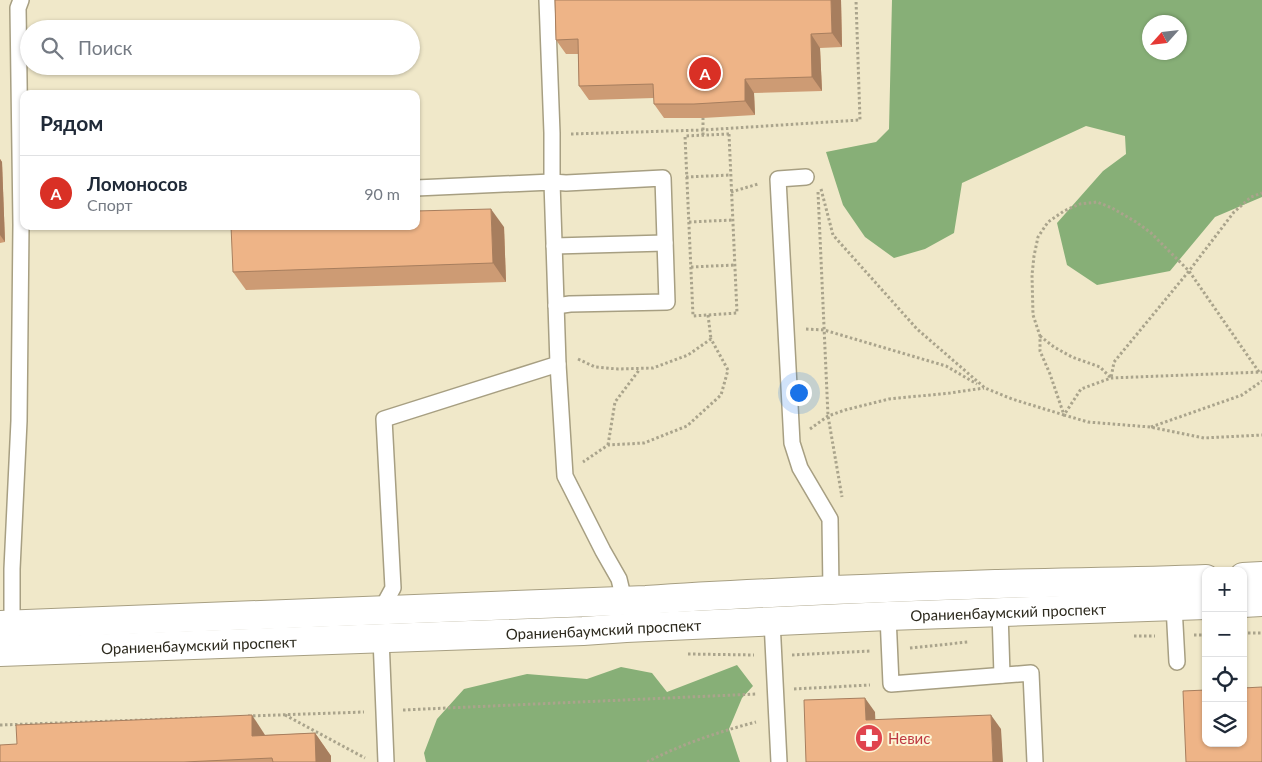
<!DOCTYPE html>
<html lang="ru">
<meta charset="utf-8">
<style>
body{margin:0;font-family:Lato,sans-serif;background:#f6f6f7;color:#1f2937}
.controls{position:absolute;right:15px;bottom:15px;display:grid;overflow:hidden;border-radius:10px;box-shadow:0 1px 4px #0004}
.controls button{width:45px;height:45px;display:grid;place-items:center;padding:0;border:0;border-bottom:1px solid #e0e1e3;background:#fff;color:#1f2937;font:25px sans-serif}
.compass{position:absolute;left:1142px;top:15px;width:45px;height:45px;border-radius:50%;background:#fff;box-shadow:0 1px 4px #0004;rotate:243deg}
.you{position:absolute;left:798px;top:392px;width:18px;height:18px;margin:-12px;border:4px solid #fff;border-radius:50%;background:#1a73e8;box-shadow:0 0 0 8px #1a73e833}
.badge{display:grid;place-items:center;width:32px;height:32px;border-radius:50%;background:#d93025;color:#fff;font-size:16px;font-weight:700}
.pin{position:absolute;translate:-50% -50%;border:2px solid #fff;box-shadow:0 1px 5px #0006}
.list{margin:0;padding:0;list-style:none}
h2{display:flex;justify-content:space-between;align-items:center;height:65px;margin:0;padding:0 20px;font-size:21px}
h2 small{font-size:16px;font-weight:400;color:#747a83}
.list li{display:grid;grid-template-columns:32px 1fr auto;gap:15px;align-items:center;box-sizing:border-box;height:75px;padding:0 20px;border-top:1px solid #e0e1e3}
.list b{display:block;font-size:19px;white-space:nowrap}
.list p{margin:0;font-size:16px;white-space:nowrap;color:#747a83}
.list em{font-size:16px;font-style:normal;color:#747a83}
.icon{flex:none;width:28px;height:28px;fill:none;stroke:currentColor;stroke-width:2;stroke-linecap:round;stroke-linejoin:round}
.map{position:relative;flex:none;width:1262px;height:762px;overflow:hidden}
.search{position:absolute;background:#fff;box-shadow:0 1px 4px #0004;left:20px;top:20px;width:400px;height:55px;display:flex;align-items:center;gap:12px;box-sizing:border-box;padding:0 18px;border-radius:28px;color:#747a83;font-size:19px}
.panel{position:absolute;background:#fff;box-shadow:0 1px 4px #0004;left:20px;top:90px;width:400px;height:140px;border-radius:10px}
.map>svg:first-child{display:block}
.forest{fill:#87af77;fill-rule:evenodd}
.lines{fill:none;stroke-linecap:round;stroke-linejoin:round}
.lane-casing{stroke:#a79f82;stroke-width:18}
.secondary-casing{stroke:#a79f82;stroke-width:30}
.path{stroke:#aaa48c;stroke-width:3;stroke-dasharray:2.5 2.5;stroke-linecap:butt}
.lane{stroke:#fff;stroke-width:15}
.secondary{stroke:#fff;stroke-width:28}
.wall{fill:#cd9b74}
.shaded-wall{fill:#a77e5e}
.building{fill:#eeb487;stroke:#a77e5e}
.labels{text-anchor:middle;dominant-baseline:central;stroke-width:4;stroke-linejoin:round;paint-order:stroke}
.street-label{font-size:15px;fill:#2d2a1e;stroke:#fdf5d6}
.health-label{font-size:15px;fill:#be3a42;stroke:#fdf5d6;text-anchor:start}
</style>
<div class="map">
<svg width="1262" height="762" viewBox="0 0 1262 762">
<rect width="100%" height="100%" fill="#f0e8c9"/>
<g class="forest">
<path d="M892,0H1262V197L1215,217L1170,271L1097,285L1067,265L1057,223L1103,171L1126,154L1125,136L1086,126L962,183L954,233L925,249L894,258L865,237L843,205L826,152L876,142L889,129ZM1150,22H1180V52H1150Z"/>
<path d="M737,665L753,686L742,698L729,729L740,762H426L424,753L437,719L464,689L527,674L587,679L621,667L652,673L667,692Z"/>
</g>
<g class="lines">
<defs>
<g id="lane">
<path d="M547,0L552,133V182L566,183L663,178L667,302L570,304L556,306"/>
<path d="M806,177L778,179L792,443L800,468L830,519L831,591"/>
<path d="M554,246L665,243"/>
<path d="M558,364L565,476L603,551L619,579L624,600"/>
<path d="M1174,606L1177,662"/>
<path d="M381,610L393,588L384,419L558,364L552,182L416,188"/>
<path d="M1000,612L1002,675"/>
<path d="M888,616L891,684L1031,673L1035,762"/>
<path d="M772,621L779,762"/>
<path d="M12,624V569L19,421L21,225L18,8L21,0"/>
<path d="M381,638L386,762"/>
</g>
<g id="secondary">
<path d="M1243,577L1262,576"/>
<path d="M1243,603L1262,602"/>
<path d="M0,625L646,600C763,592 881,588 998,584C1067,582 1136,582 1206,579"/>
<path id="s1" d="M0,652L583,631L626,628L888,616L1206,605"/>
</g>
</defs>
<use href="#lane" class="lane-casing"/>
<use href="#secondary" class="secondary-casing"/>
<g class="path">
<path d="M571,134L703,130L860,120L856,0"/>
<path d="M729,134L737,313L693,316L685,136Z"/>
<path d="M703,135V118"/>
<path d="M686,177L731,175"/>
<path d="M821,189L833,235L917,329L985,388L1012,399L1064,415L1081,389L1111,378L1262,372"/>
<path d="M731,192L758,184"/>
<path d="M818,192L828,416L842,497"/>
<path d="M689,222L733,220"/>
<path d="M691,267L735,265"/>
<path d="M708,315L711,339"/>
<path d="M806,329L824,330L946,366L977,384"/>
<path d="M1040,336L1054,347L1072,357L1100,367L1111,378L1114,362L1189,271L1234,212L1251,197L1262,193"/>
<path d="M578,359L595,367L618,369L653,368L688,355L711,339L728,370L721,395L687,426L644,443L608,445L583,462"/>
<path d="M1259,372L1189,271L1151,233L1136,222L1112,208L1097,202L1080,204L1064,211L1048,222L1038,237L1034,256L1032,275L1033,315L1040,336V351L1050,374L1064,415L1088,422L1150,427L1204,438L1262,435"/>
<path d="M1151,427L1242,395L1262,381"/>
<path d="M810,429L828,416L845,410L889,399L950,393L984,388"/>
<path d="M608,445L615,402L640,369"/>
<path d="M1243,633H1262"/>
<path d="M1194,635H1206"/>
<path d="M1134,636H1155"/>
<path d="M910,648L968,642"/>
<path d="M688,654L754,655"/>
<path d="M792,655L871,651"/>
<path d="M794,689L870,685"/>
<path d="M403,710L756,694"/>
<path d="M285,715L365,758"/>
<path d="M248,716L364,712"/>
<path d="M0,725L202,718"/>
<path d="M647,762C682,744 718,732 756,722"/>
</g>
<use href="#lane" class="lane"/>
<use href="#secondary" class="secondary"/>
</g>
<g class="wall">
<path d="M555,0H841L842,47L820,48L822,91L754,93L755,115L703,118H664L654,104V98L589,100L579,86L578,54H566L556,40Z"/>
<path d="M0,159L2,162L5,242L0,243Z"/>
<path d="M504,227L506,282L246,290L233,272Z"/>
<path d="M315,733L331,756V762H0L265,735Z"/>
</g>
<g class="shaded-wall">
<path d="M831,0H841L842,47L832,33Z"/>
<path d="M811,34L820,48L822,91L812,77Z"/>
<path d="M745,79L754,93L755,115L745,101Z"/>
<path d="M0,159L2,162L5,242L0,235Z"/>
<path d="M491,209L504,227L506,282L493,263Z"/>
<path d="M865,698L875,712L876,734L866,720Z"/>
<path d="M252,715L267,738L252,736Z"/>
<path d="M991,715L1001,729L1003,762H993Z"/>
<path d="M315,733L331,756V762H316Z"/>
</g>
<g class="building">
<path d="M555,0H831L832,33L811,34L812,77L745,79V101L694,104H654L653,84L579,86L578,39L556,40Z"/>
<path d="M491,209L493,263L233,272L231,226H416V211Z"/>
<path d="M1262,687V762H1186L1183,691L1206,690V743H1243V688Z"/>
<path d="M865,698L866,720L991,715L993,762H806L804,700Z"/>
<path d="M252,715V736L315,733L316,762H273L272,758L184,762H0V745L17,744L16,725Z"/>
</g>
<defs>
<symbol id="pharmacy-disc" viewBox="-11 -11 22 22"><circle r="9.5" fill="#e0444e" stroke="#fdf5d6"/><path d="M-2-6h4v4h4v4h-4v4h-4v-4h-4v-4h4Z" fill="#fff"/></symbol>
</defs>
<g fill-rule="evenodd">
<use href="#pharmacy-disc" x="853" y="722" width="32" height="32"/>
</g>
<g class="labels">
<g class="street-label">
<text stroke="none"><textPath href="#s1" startOffset="1009">Ораниенбаумский проспект</textPath></text>
<text stroke="none"><textPath href="#s1" startOffset="604">Ораниенбаумский проспект</textPath></text>
<text stroke="none"><textPath href="#s1" startOffset="199">Ораниенбаумский проспект</textPath></text>
</g>
<g class="health-label">
<text x="888" y="738">Невис</text>
</g>
</g>
</svg>
<div class="controls">
<button>+</button>
<button>−</button>
<button><svg class="icon" aria-label="locate" viewBox="0 0 24 24"><circle cx="12" cy="12" r="6"/><path d="M12 2v4M12 18v4M2 12h4M18 12h4"/></svg></button>
<button><svg class="icon" aria-label="layers" viewBox="0 0 24 24"><path d="M12 4l9 5-9 5-9-5zM3 14l9 5 9-5"/></svg></button>
</div>
<svg class="compass" viewBox="-18 -18 36 36"><path d="M0-13l5 13h-10z" fill="#e53935"/><path d="M0 13l5-13h-10z" fill="#747a83"/></svg>
<div class="you"></div>
<div class="pin badge" style="left:705px;top:73px">A</div>
<div class="search"><svg class="icon" aria-label="search" viewBox="0 0 24 24"><circle cx="10" cy="10" r="6"/><path d="M15 15l6 6"/></svg>Поиск</div>
<section class="panel">
<h2>Рядом<small></small></h2>
<ul class="list">
<li><span class="badge">A</span><div><b>Ломоносов</b><p>Спорт</p></div><em>90 m</em></li>
</ul>
</section>
</div>
